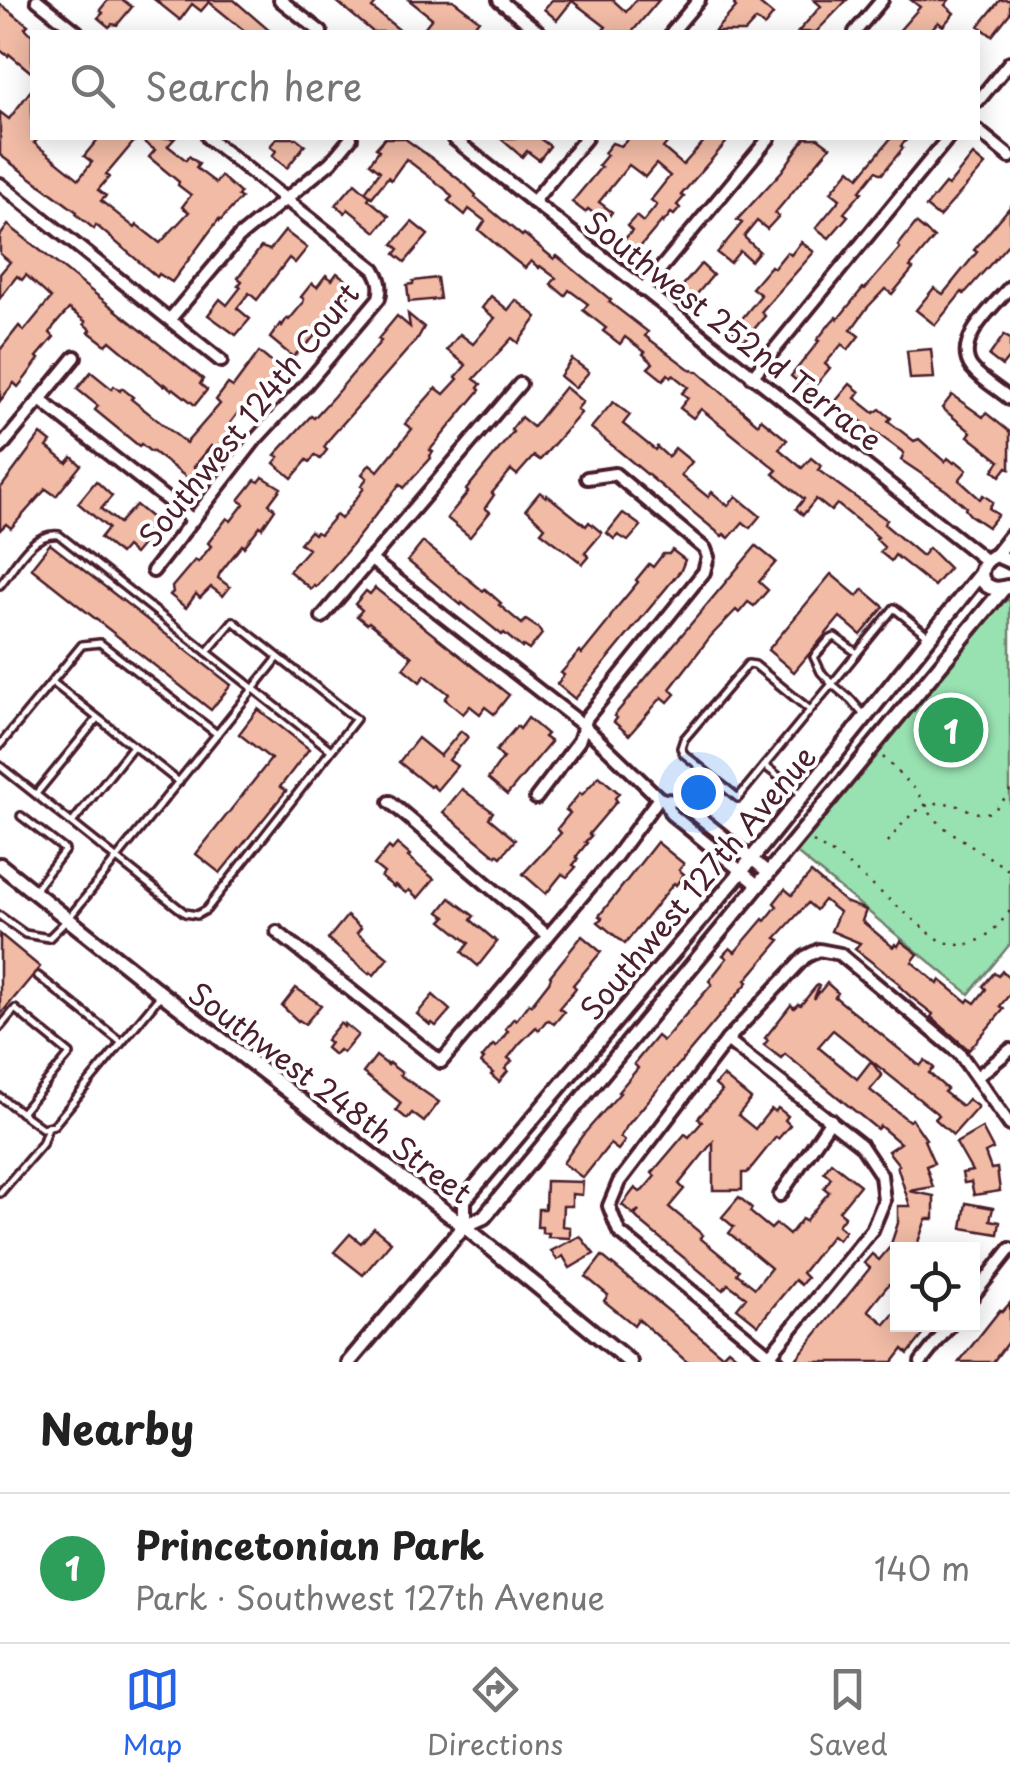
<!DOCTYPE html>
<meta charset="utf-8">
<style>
body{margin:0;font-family:"Playpen Sans",sans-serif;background:#f6f6f6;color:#222}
.controls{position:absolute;right:30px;bottom:30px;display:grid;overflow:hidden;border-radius:0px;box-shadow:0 5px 25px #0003}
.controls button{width:90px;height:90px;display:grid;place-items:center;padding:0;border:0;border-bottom:2px solid #e0e0e0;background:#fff;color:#222;font:50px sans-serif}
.you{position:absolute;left:698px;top:792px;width:35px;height:35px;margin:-25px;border:8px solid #fff;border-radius:50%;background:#1a73e8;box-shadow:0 0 0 15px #1a73e833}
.badge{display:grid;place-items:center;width:65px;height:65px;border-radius:50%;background:#2563eb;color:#fff;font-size:32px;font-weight:700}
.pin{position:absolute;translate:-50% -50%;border:5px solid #fff;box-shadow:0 2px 10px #0006}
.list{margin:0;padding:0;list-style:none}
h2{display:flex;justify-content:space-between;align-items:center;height:130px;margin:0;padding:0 40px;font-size:42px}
h2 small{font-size:32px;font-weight:400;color:#767676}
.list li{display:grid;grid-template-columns:65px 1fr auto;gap:30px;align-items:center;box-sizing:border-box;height:150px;padding:0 40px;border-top:2px solid #e0e0e0}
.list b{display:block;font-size:38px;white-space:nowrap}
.list p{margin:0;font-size:32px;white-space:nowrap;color:#767676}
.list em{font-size:32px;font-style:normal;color:#767676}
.icon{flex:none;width:55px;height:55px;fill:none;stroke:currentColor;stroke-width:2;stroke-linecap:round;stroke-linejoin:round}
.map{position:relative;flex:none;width:1010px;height:1362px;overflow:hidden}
.search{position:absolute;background:#fff;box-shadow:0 5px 25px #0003;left:30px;right:30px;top:30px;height:110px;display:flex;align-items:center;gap:25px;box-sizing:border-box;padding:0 35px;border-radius:0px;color:#767676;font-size:38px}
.sheet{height:280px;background:#fff}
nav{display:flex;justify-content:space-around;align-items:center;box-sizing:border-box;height:140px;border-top:2px solid #e0e0e0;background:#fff;font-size:28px;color:#767676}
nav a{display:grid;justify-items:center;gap:5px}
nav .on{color:#2563eb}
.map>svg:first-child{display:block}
.green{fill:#98e1b1;stroke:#71806e;stroke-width:2.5}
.building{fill:#f1bba5;stroke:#4a1f2b;stroke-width:2.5}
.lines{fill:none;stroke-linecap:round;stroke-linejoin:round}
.service-casing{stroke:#4a1f2b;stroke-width:12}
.minor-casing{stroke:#4a1f2b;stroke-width:18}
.tertiary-casing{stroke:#4a1f2b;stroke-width:20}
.path{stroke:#4a1f2b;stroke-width:2.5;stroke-dasharray:2.5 8;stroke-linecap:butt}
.service{stroke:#fff;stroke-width:5}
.minor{stroke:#fff;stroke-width:10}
.tertiary{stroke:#fff;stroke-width:12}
.labels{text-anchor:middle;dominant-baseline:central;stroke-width:8;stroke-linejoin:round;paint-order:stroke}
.street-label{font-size:30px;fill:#4a1f2b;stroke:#fff}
</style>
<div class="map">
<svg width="1010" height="1362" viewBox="0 0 1010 1362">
<rect width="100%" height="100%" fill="#fff"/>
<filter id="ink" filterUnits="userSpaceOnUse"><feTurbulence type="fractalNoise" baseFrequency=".01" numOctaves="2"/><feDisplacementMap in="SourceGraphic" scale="20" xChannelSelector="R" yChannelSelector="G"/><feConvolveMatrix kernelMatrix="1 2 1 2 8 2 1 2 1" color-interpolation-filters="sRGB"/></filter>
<g filter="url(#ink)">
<path class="green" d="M1010,599V944L969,994L793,850L993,610L1001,603Z"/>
<g class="building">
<path d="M108,0H123L132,7L117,25L112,24L109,27L98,18L103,13L100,10Z"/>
<path d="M155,0H234L271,32H246L209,2L201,11L192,4L180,20Z"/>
<path d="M335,0H379L372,8L402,32H373Z"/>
<path d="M409,0H453L479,20L475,25L485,32H421L432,18Z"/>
<path d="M552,0H613L626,12L636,0H659L632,32H601L606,27L572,1L557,20L544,9Z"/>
<path d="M738,0H755L773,15L764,26L756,20L745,32H714L736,7L734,5Z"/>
<path d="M814,0H847L816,32H798L821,6Z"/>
<path d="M911,0H949L945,5L954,13L943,26L938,22L929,32H898L920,7Z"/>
<path d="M1000,0H1010V13L992,36L979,26Z"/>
<path d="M0,4L28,25L25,28L32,35V73L9,54L8,56L0,50Z"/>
<path d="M32,89V138L37,140L34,143L79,179L92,162L84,156L99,138H137L106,175L109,177L98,190L106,196L101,201L135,228L137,225L160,243L189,212L182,207L191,195L178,185L179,182L149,157L155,150L138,138H175L168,146L186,160L189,156L199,164L196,168L216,183L221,176L240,193L238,196L241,198L220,221L219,219L172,282L159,274L157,277L96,225L94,229L76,214L77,212L0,155V112L9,119Z"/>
<path d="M277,138H296L305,145L287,168L272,156L276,151L270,146Z"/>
<path d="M385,138H404L433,159L466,185L476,195L475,197L522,236L524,234L554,259L557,256L611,300L609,302L648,332L645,336L688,368L696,372L697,371L758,424L761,419L787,440L779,449L802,468L811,458L821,466L818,470L887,520L884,524L922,556L929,548L949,568L934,586L895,555L891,561L880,552L884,547L876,539L878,537L837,504L831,511L816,499L803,515L796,509L804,499L773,474L777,470L701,409L693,418L680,408L688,398L682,393L688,387L673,375L671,377L668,374L663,380L648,368L653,363L643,354L645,352L625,337L620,344L603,331L606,328L583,310L588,304L569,290L565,296L551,284L556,278L540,266L539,268L531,261L525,268L512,258L479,230L485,221L469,209L465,215L448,201L452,197L445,189L406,159L391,180L388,177L372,197L365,192L370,196L368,199L389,216L376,232L348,209L345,213L336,205L355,183L365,192L380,171L370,163L379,150L376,148Z"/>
<path d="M500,138H539L550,146L539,160L527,151L522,157Z"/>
<path d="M629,138H671L663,148L683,165L707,138H730L681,195L684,197L677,205L680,208L674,215L671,213L663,223L662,221L635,253L622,242L632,231L627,226L636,216L643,222L657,205L651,200L670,176L656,164L645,177L629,165L599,202L612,212L605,222L588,209L585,212L572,202L601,167L598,166L607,155L604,153L612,143L621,146Z"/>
<path d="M805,138H818L830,147L775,213L779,216L767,229L757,221L744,237L759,251L751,261L740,251L730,263L717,253L742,223L737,220L782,171Z"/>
<path d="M891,138H908L901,146L903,148L882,174L876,171L860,191L862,192L844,213L848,216L829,238L816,228L840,199L831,192L850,169L859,177Z"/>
<path d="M973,155L985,165L939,217L926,207L945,184L948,186Z"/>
<path d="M1010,207V242L964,294L962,292L935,325L916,310L934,288L943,294L977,252L974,250Z"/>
<path d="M412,222L428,235L405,262L395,254L399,249L393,244Z"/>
<path d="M916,223L934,238L910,267L913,269L892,294L885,289L867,308L851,330L859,336L848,350L842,344L825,364L830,368L810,392L791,376L819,341L817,340L832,321L836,317L838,319L863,288L865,289L900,248L898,246Z"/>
<path d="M8,225L203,379L200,384L207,390L195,405L173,388L172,390L165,384L164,386L110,341L106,345L89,332L91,330L84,324L86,322L69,309L54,326L50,333L54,337L37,357L39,359L26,377L18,387L14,383L0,401V350L19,326L24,331L51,298L26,275L22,280L17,276L0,298V274L10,262L0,254V236Z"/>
<path d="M285,231L307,248L295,263L289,258L257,300L249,293L237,308L250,319L236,335L208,315L220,299L227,305L241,287L238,286L242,281L238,278L261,247L270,250Z"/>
<path d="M801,242L814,252L761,312L765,316L744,341L732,331L761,295L752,288L771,266L774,268L787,252L791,255Z"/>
<path d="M701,264L713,275L692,300L680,289Z"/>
<path d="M337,273L353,285L349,290L352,292L312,339L293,357L270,338L280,324L282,326L287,318L289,320L303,303L304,299L301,297L312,283L317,287L326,275L332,280Z"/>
<path d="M437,278L440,299L409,302L407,285L413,284V281Z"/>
<path d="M491,296L508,310L516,300L537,317L518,343L512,338L474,379L481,384L478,388L480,390L430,450L433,452L430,456L431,458L404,488L400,484L347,551L316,587L314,585L311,589L289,571L308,549L300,543L310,531L314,534L316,532L320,534L336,515L341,519L364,488L361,486L367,478L362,474L370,464L378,471L412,429L405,424L419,407L436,388L444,394L458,379L456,377L466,365L447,350L460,334L473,344L495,318L482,308Z"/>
<path d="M408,314L424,327L418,338L331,437L324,447L327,450L320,459L315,455L310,462L307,460L292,478L274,463L279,457L275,455L311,416L314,418L334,396L381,341L378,339L397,316L410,327Z"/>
<path d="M1004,335L1010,339V356L1002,366L989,356Z"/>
<path d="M931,349L934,378L910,379L907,351Z"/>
<path d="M259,352L282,371L257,400L255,399L244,412L241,409L228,426L232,430L215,449L211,446L194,467L198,471L190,480L152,451L151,452L141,444L139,446L95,410L98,406L77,389L91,372L112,389L114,386L120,391L122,388L133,397L131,399L186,443L220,404L216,400L228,384L233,387Z"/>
<path d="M572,359L589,372L575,388L560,376Z"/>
<path d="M850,384L860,392L855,398L874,413L880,409L891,418L888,421L914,441L919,439L945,462L948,458L954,463L956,461L967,470L959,480L980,499L983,495L993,502L989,508L998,515L988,527L970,515L965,509L966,507L947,491L901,460L904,453L835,402Z"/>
<path d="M565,387L583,402L577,409L581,413L540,460L534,456L517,475L511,470L492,493L494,495L485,508L490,512L470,537L447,518L468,492L466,490L513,432L511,430L521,417L533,427Z"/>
<path d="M952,395L983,417L986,413L1010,432V469L1007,467L1000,476L993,470L1000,461L968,436L971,432L942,408Z"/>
<path d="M613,402L630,415L623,424L655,450L657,447L668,457L675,448L692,462L681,475L708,497L712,492L728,506L736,496L760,516L750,528L743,522L729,538L724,534L722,536L591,428Z"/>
<path d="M41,434L51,442L47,447L67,463L72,457L81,465L56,496L46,489L11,528L6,524L0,530V489Z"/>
<path d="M263,477L281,488L269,504L275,509L262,528L260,526L244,547L242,545L220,573L218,578L230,587L223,596L211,587L200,598L196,594L186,608L170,595L173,592L172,587L195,560L198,562L211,546L208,543L227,518L231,521L244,504L239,500L255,480L259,482Z"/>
<path d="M96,481L112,496L101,509L119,523L136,505L153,519L144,530L150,535L134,554L126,547L120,554L100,538L108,528L78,503Z"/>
<path d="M540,492L546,497L547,495L586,526L589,522L602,533L585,553L589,557L583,564L541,532L545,527L526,509Z"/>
<path d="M623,513L641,526L628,541L618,535L614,539L607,533Z"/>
<path d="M423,542L483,591L485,589L501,603L499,605L522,624L526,620L538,628L542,634L529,650L523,646L522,648L504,633L502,635L466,606L462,603L461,605L408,561Z"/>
<path d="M50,544L231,685L211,710L31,568Z"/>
<path d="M756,546L776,562L759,582L768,590L754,606L748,602L739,613L736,610L710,637L670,689L675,694L668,702L662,697L629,735L614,722L617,718L614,716Z"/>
<path d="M672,550L685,560L681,570L575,699L557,684L564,675L561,673L580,651L582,654L607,623L614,611L638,582L636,580L649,564L653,567L663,554H669Z"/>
<path d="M831,574L857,596L863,589L884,607L861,635L840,617L794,672L768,650Z"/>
<path d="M375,588L509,695L494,714L485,707L480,714L470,706L463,714L445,699L449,694L425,675L420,682L403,668L412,657L369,622L367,624L357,616L362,610L355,604L366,591L370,594Z"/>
<path d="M258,709L309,749L280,787L286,791L220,873L196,854L271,759L239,734Z"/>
<path d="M528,718L547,734L544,737L551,742L507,795L488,779L503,758L496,751L517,726L520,729Z"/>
<path d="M461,731L468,737L449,760L457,766L437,790L432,785L430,787L399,762L418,738L440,756Z"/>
<path d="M599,776L619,793L615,798L617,801L589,834L591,836L585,842L587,843L576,857L578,859L573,865L576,867L567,877L562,874L546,894L523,874L561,833L557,829L570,813L566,810L580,793L582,795Z"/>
<path d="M462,789L493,812L489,818L515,840L501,857L497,854L496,856L443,812Z"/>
<path d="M657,842L684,864L679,870L684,874L676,885L674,883L625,944L598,922L602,918L599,916Z"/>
<path d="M397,844L410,855L408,857L434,879L418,898L409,890L406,893L395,885L394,887L381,877L384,873L374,865L389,847L392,850Z"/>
<path d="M811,873L845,902L866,910L862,921L893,947L895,944L898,946L901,941L918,954L912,962L938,984L940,980L967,1002L969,999L975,1003L986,989L983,986L994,973L998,976L1002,971L1010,978V994L1000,1006L1004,1009L969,1050L931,1017L933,1014L911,997L899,986L900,984L855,949L860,943L831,931L839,912L824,900L816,910L808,903L776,938L780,940L746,980L748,982L627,1126L620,1137L625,1141L618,1150L610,1144L583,1178L563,1163L582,1136L620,1093L618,1092L638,1068L634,1064L657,1036L663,1041L712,984L709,981L727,958L723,955L730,948L735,952L763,919L765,921L777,906L774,903L785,889L792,895Z"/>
<path d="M450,898L474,916L471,920L497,942L478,966L462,952L469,943L442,921L446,917L439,912Z"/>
<path d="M347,916L361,928L357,933L388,958L374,975L370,972L369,974L328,939Z"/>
<path d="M0,934L40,967L0,1015Z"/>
<path d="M582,936L601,952L573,985L576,988L559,1008L564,1012L554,1024L549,1020L546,1021L539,1030L536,1027L520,1043L508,1058L512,1061L505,1069L508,1071L499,1082L491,1075L493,1073L481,1063L484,1059L482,1058L493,1045L496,1047L508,1031L505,1029L514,1018L516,1020L529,1003L531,1005L549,982L551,977L550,976Z"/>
<path d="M827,983L838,993L835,997L920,1066L925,1060L934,1068L929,1073L947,1089L944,1092L962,1106L968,1099L978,1107L953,1135L935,1119L939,1115L833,1030L818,1047L857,1079L871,1061L882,1076L870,1090L909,1121L912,1119L926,1139L924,1140L934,1163L926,1166L933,1187L909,1191L934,1196V1219H926L916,1248L898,1250V1291L889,1284L868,1310L885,1324L898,1309V1324H913L924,1334L908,1354L903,1349L893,1362H802L797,1358L870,1268L864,1263L872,1254L879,1260L890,1247L898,1223V1206H910L897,1166L899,1165L888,1151L900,1143L880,1126L877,1129L785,1054L781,1058L764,1045L768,1040L765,1038L791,1005L794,1008L798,1004L801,1005L817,985L819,986L814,999Z"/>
<path d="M296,988L321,1005L305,1024L299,1020L298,1021L282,1006Z"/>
<path d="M433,995L450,1010L436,1026L432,1023L430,1025L417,1014Z"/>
<path d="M340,1023L344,1027L345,1024L358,1035L343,1053L339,1050L334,1055L326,1048L330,1043L326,1040Z"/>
<path d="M376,1056L388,1065L389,1063L402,1073L400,1075L439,1102L424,1122L412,1113L407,1119L396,1110L401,1103L363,1073Z"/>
<path d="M723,1076L751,1099L738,1115L755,1129L771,1109L775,1112L778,1108L788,1116L785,1120L790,1125L778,1139L776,1137L747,1173H742V1190H713V1142L679,1184L684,1189L669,1207L703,1235L700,1238L739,1270L737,1274L755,1288L771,1268L729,1233L734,1227L722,1217L739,1197L752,1208L750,1212L771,1229L776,1224L789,1235L802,1219L805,1221L829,1192L824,1188L831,1178L824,1172L831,1162L860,1185L839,1211L845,1216L838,1225L845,1231L838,1240L832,1235L802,1273L807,1278L804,1281L801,1285L795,1280L758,1325L737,1308L746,1297L728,1284L723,1290L643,1224L635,1216L639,1210L633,1214L622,1205L635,1188L640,1192L643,1190L655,1176L652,1173L685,1134L689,1137L702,1122L698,1118L722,1091L715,1085Z"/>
<path d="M982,1128L993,1149L985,1153L991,1169L997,1168L1000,1191L974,1195L971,1182L964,1183L962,1173L972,1171L956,1143Z"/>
<path d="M546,1181L583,1182L582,1195L572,1194V1206H563L562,1226L570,1227V1238L548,1237L549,1233H542V1227H537L538,1209H545Z"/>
<path d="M966,1203L993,1208L990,1220L1000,1222L998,1234L962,1228Z"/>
<path d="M374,1228L391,1242L363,1275L334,1252L350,1234L361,1243Z"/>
<path d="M580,1236L594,1254L570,1268L563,1256L557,1260L551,1251Z"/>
<path d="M602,1256L722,1355L728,1349L744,1362H687L638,1319L634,1325L604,1301L608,1295L586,1277Z"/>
<path d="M1010,1303V1339L993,1362H959L1000,1310L1002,1312Z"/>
</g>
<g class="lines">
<defs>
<g id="service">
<path d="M0,585C16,565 31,532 59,535L331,750"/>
<path d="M857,653L835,637L829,640L814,657L821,672L832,684L894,608L927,635"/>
<path d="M52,682L179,782"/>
<path d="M810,710L755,665L748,664L684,739L681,748L684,754L738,798C769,760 800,722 832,684L851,700L863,714"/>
<path d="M217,734L278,658"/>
<path d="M0,745L82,645L100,643L217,734L68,919L49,938L25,934L0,916"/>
<path d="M0,766L185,913L197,915L206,910L356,719L233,621L207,652"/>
<path d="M765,766L800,793"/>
<path d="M36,794L97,719"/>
<path d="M21,816L65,850L35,889"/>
<path d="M72,823L133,746"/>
<path d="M38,976L121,1042"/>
<path d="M0,1027L15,1009L70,1054L21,1113"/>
<path d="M0,1097L42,1128L54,1125L160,996"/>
<path d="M0,1193L42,1144L48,1127"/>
</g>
<g id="minor">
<path d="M37,0L77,32"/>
<path d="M280,0L321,32"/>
<path d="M499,0L539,32"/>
<path d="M672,32L699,0"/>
<path d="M855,32L882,0"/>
<path d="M978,101L1010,62"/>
<path d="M978,131L1010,157"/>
<path d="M453,138L985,560"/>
<path d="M0,184L221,361"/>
<path d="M533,202L586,138"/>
<path d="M1010,287C994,306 952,342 972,368C982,380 998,389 1010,399"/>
<path d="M643,290L769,138"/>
<path d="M170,319L239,237L331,162L351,138"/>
<path d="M752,377L948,138"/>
<path d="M40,400L193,520"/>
<path d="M0,448L75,357"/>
<path d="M370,559L583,725L659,798L665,800L671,814L758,885"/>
<path d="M153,571L255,440L304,387L379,298C382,286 380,279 374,269L208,138"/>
<path d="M322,617L520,384"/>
<path d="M536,798L579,741L587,717L704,572L708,557L705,549L615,474L587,478"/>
<path d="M665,800L679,801L769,873"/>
<path d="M390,802L548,936"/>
<path d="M277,932L441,1062L616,856L659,798"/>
<path d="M727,1040L861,1145L881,1175L884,1201L872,1230L770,1355"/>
<path d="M977,1077L1010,1050"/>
<path d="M780,1195L831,1120"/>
<path d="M972,1297L1010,1249"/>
<path d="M778,1362L619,1232L609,1206L619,1182L727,1040L805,957L819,950L840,954L959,1053L1010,1125"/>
<path d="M921,1362L951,1324"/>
</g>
<g id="tertiary">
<path d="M996,555L1010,537"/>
<path d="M1007,587C981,596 970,566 996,555L1010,561"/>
<path d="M0,865L162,994L464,1226L630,1362"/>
<path d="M464,1226V1200L741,872L981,573"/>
<path d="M349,1362L464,1226L484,1217L1004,588"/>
</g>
</defs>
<use href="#service" class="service-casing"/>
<use href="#minor" class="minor-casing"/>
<use href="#tertiary" class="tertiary-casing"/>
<g class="path">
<path d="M966,143L967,138"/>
<path d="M883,757L916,790L930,813L942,826L1010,871"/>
<path d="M813,842L841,859L933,936C967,957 989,938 1010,911"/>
<path d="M888,842C901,825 916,804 939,803C971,801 983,835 1010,790"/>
</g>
<use href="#service" class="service"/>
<use href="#minor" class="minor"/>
<use href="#tertiary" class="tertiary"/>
</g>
</g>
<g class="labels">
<g class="street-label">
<text transform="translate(734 330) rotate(38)">Southwest 252nd Terrace</text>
<text transform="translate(248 414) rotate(-51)">Southwest 124th Court</text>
<text transform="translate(697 882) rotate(-50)">Southwest 127th Avenue</text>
<text transform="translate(331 1092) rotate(37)">Southwest 248th Street</text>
</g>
</g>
</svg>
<div class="controls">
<button><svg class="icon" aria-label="locate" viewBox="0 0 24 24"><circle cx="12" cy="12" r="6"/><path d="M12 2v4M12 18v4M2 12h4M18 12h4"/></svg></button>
</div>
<div class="you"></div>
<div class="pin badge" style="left:951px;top:730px;background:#2e9e5b">1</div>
<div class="search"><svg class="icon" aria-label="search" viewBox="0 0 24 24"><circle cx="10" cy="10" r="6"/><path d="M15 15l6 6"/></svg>Search here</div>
</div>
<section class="sheet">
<h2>Nearby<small></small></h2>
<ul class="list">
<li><span class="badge" style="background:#2e9e5b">1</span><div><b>Princetonian Park</b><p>Park · Southwest 127th Avenue</p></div><em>140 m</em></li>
</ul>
</section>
<nav>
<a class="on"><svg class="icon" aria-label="map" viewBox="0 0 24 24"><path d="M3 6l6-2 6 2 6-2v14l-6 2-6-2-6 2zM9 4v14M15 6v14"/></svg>Map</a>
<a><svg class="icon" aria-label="directions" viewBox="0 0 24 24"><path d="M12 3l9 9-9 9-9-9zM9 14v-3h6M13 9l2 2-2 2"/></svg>Directions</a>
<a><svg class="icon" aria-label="saved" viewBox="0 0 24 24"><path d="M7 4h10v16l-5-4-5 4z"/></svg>Saved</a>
</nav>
